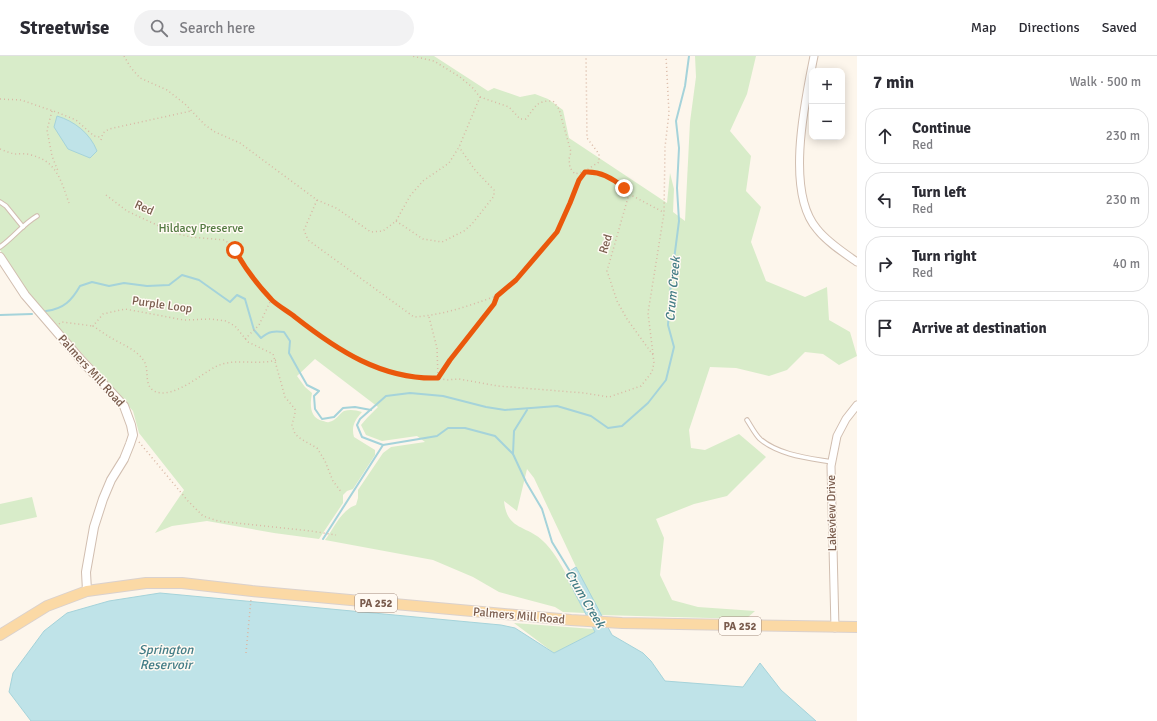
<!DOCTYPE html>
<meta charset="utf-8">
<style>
body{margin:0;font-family:Signika,sans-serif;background:#f2f2f3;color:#2b2b33}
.controls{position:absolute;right:12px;top:12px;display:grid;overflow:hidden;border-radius:8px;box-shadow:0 2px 10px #0003}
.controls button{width:36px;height:36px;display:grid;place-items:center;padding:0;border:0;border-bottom:1px solid #e1e1e2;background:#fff;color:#2b2b33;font:20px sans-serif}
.stop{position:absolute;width:12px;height:12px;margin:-9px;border:3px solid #ea580c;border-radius:50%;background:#fff}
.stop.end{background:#ea580c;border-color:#fff;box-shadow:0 1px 4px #0008}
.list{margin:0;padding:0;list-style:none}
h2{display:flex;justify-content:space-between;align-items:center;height:52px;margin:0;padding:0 16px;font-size:17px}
h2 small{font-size:13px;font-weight:400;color:#7c7c81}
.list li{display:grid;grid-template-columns:26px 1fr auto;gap:12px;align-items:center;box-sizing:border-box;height:56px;margin:0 8px 8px;padding:0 8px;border:1px solid #e1e1e2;border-radius:16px}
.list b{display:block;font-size:15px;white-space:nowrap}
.list p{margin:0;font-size:13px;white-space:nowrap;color:#7c7c81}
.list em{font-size:13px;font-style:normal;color:#7c7c81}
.icon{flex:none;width:22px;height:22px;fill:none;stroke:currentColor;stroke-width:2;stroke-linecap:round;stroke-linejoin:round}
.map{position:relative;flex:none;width:857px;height:665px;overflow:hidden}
header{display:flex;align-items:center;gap:24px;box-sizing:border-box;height:56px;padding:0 20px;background:#fff;border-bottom:1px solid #e1e1e2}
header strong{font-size:19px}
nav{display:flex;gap:22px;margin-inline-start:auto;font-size:14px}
.search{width:280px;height:36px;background:#f2f2f3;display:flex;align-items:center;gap:10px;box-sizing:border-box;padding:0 14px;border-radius:22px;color:#7c7c81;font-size:15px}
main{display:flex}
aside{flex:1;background:#fff}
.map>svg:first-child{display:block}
.green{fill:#d8ecc9}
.water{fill:#bfe3e8;stroke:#a5d3da}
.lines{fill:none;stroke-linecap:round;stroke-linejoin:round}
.stream{stroke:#a5d3da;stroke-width:2}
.service-casing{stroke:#d1beb0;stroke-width:5.5}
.minor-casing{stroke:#d1beb0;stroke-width:9}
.tertiary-casing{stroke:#d1beb0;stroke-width:10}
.primary-casing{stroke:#dad1cd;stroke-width:12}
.path{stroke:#d9b8a5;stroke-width:1.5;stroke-dasharray:1 3;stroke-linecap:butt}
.service{stroke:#fff;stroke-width:3.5}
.minor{stroke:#fff;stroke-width:7}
.tertiary{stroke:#fff;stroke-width:8}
.primary{stroke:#fbd9a5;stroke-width:10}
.route{stroke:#ea580c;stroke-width:5}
.labels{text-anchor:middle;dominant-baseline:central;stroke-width:3;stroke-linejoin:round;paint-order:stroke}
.shield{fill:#fffaf3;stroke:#a28b7f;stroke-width:1}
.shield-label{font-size:11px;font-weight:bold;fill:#7a5c4d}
.street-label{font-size:12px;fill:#7a5c4d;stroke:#fffaf3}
.park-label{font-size:12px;fill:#537a41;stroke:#fffaf3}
.water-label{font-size:13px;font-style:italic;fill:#437c86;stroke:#fffaf3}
</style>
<header>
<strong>Streetwise</strong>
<div class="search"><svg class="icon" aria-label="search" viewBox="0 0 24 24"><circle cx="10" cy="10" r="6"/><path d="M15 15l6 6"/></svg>Search here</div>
<nav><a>Map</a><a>Directions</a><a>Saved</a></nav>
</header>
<main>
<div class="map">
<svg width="857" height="665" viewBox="0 0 857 665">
<rect width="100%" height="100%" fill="#fdf6ec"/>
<g class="green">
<path d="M0,0H434L488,35L494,32L520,41L535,38L548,43L563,54L569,82L667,147L670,117L674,133L673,156L685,165L690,66L696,21L695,0H756L747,38L730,75L751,100L746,135L761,151L751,186L766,225L805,241L827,231L829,264L850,276L857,300L839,309L823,298L805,296L787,314L769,320L736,312L710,311L689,374L691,392L705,394L739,378L766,401L727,440L694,448L656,463L664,482L660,519L672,544L698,551L755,555L746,563L601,559L576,511L534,422L527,413L517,455L504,445C507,475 527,469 543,485C561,502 574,535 585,557L563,556L555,551L499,536L473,521L433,504L325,484C335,471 341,454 356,449L358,442V434L383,397L391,391L425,386L417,380L382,385L366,379L361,369L367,362L378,351L315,303L297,320L305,331L312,337C310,348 309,362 323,365C325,365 327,367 329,366C336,365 339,358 344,355C350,353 356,354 362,356C355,364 351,370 354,381L375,394V399L353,433L347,435L343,439V447L319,483L274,477L207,465L172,470L155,477L184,434L139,377L133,355L29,238L0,194Z"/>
<path d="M32,441L37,461L0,469V448Z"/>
<path d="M514,567L593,573L595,576L554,597Z"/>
</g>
<g class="water">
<path d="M57,60C74,65 90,77 97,95L90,102L68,93L54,71Z"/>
<path d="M576,511L612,579L643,597L651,605L665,625L743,631L760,607L781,634L816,665H31L9,636L13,617L44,575L67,557L109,545L160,537L501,569L515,572L554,597L595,576L565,518Z"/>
</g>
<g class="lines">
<g class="stream">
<path d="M46,255C64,253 72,244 80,230L92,226L109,230L124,227L147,230L169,229L182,219L199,224L230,246L237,239L245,243L254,274L261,282C269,275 274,275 284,276L290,285L289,297L299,315L307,329L319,335L314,340L315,353L322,363L334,361L343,352L355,351L371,354"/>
<path d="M0,259L32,258"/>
<path d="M527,354L514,375L513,398L526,426L542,453L552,486L571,517"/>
<path d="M513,398L495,380L465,372H448L437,380L383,389L362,381L357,369L360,363L386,340L410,337L443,340L486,351L505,354L557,350L591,360L608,372L622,370L648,347L666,324L674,291L668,269L671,227L679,165L677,132L679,92L676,65L685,30L689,0"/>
<path d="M323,483L383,389"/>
</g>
<defs>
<g id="service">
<path d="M0,146L6,150L23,171"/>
<path d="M0,191C13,182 23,168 37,160"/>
<path d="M747,364C751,370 755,378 760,383C779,399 808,402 831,406"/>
</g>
<g id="minor">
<path d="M814,0C805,45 785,136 817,173C827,186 844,197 857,206"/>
<path d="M835,572L831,410L837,380L846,363L857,349"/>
</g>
<path id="tertiary" d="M0,201L25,239L81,304L124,350L131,369L133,379L130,388L124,403L111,424L103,443L94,471L86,516L87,535"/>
<path id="primary" d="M0,579L47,550L87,535L146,527H182L252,535L571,564L622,567L857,571"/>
</defs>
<use href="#service" class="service-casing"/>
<use href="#minor" class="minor-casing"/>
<use href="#tertiary" class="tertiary-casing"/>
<use href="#primary" class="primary-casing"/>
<g class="path">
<path d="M124,0L131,12L140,22L167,34L185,48L205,69L215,76L240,87L317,144L336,152L371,176L383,175L396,165L410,140L423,125L449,107L459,91L480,41L472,31L460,21L434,5L412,0"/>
<path d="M480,41L509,51L520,63H526C535,51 537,44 553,45L559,53L571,96L569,103L570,112L575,118L585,115L599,106V98L587,82L586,0"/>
<path d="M0,43L21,44L59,57L76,64L94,80L100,81"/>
<path d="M52,55L47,74L52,100L58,115"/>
<path d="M101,84L103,77L109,73L191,55"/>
<path d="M0,93C5,95 10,97 15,98C20,98 26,97 31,99C57,105 61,125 69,147"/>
<path d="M629,138L663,156"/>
<path d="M106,139L127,155L174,177L191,181L225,184L235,194L244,210L271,244L343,296L359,304L398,319L424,322H438L446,324L459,323L498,330L584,337L609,341L641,330L652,316L654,307L653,299L627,263L617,245L607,215L629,138C617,125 604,115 585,115L579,124L570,147L557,176L516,224L497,240L494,248L449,304L438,322"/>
<path d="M317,144L304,174L308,184L414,261C443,259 469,250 496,240"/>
<path d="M396,165L423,183L442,186L464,175L472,168L494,140V134L475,114L459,91"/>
<path d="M429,261L437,292L438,322"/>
<path d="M59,268L62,266L93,270"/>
<path d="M245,283L259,269L271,244"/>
<path d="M653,298L648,257L664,157L665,91L669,57L666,0"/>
<path d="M276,304C256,310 234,301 215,311C200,319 172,344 154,335C144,329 149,316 145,307C138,293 120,288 108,280C103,277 98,273 93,270L103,258L125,253L184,264L211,263L226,265L235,270L248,286L273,298L285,341L295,353V357L292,369L295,378L301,383L317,392L325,405L333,425L342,437"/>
<path d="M139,386L188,445L203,460L218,465L311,475L336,479"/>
<path d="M246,597L251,543"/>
</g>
<use href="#service" class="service"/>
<use href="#minor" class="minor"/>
<use href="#tertiary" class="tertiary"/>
<use href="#primary" class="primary"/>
</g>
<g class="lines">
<path class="route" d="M235,194C244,211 257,228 271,243C275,248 289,256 295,261C337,294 382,324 438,322L450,304L494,248L497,240L516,224L557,176L570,147L579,124L585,116C600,115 613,122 624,132"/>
</g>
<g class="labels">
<g class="shield">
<rect x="355" y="538" width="42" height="18" rx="3"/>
<rect x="719" y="561" width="42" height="18" rx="3"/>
</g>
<g class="shield-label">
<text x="376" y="547">PA 252</text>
<text x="740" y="570">PA 252</text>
</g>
<g class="street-label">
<text transform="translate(144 152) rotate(24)">Red</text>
<text transform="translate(606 188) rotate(-73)">Red</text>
<text transform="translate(162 249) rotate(8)">Purple Loop</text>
<text transform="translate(91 315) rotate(48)">Palmers Mill Road</text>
<text transform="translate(832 457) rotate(-91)">Lakeview Drive</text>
<text transform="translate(519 560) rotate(5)">Palmers Mill Road</text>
</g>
<g class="park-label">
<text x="201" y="172">Hildacy Preserve</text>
</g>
<g class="water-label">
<text transform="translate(673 233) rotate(-85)">Crum Creek</text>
<text transform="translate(585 543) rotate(59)">Crum Creek</text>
<text x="166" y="594">Springton<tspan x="166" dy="15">Reservoir</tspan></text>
</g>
</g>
</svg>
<div class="controls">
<button>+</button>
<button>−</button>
</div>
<div class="stop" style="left:235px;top:194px"></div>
<div class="stop end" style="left:624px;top:132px"></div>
</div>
<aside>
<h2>7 min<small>Walk · 500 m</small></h2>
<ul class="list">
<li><svg class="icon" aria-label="ahead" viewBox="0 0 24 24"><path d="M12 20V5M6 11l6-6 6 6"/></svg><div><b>Continue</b><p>Red</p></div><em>230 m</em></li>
<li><svg class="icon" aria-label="left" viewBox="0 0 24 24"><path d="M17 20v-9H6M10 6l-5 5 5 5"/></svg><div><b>Turn left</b><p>Red</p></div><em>230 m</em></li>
<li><svg class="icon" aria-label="right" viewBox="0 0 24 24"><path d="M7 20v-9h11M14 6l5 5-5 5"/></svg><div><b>Turn right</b><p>Red</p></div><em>40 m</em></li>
<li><svg class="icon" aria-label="arrive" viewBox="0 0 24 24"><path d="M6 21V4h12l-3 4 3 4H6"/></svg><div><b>Arrive at destination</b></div></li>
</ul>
</aside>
</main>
